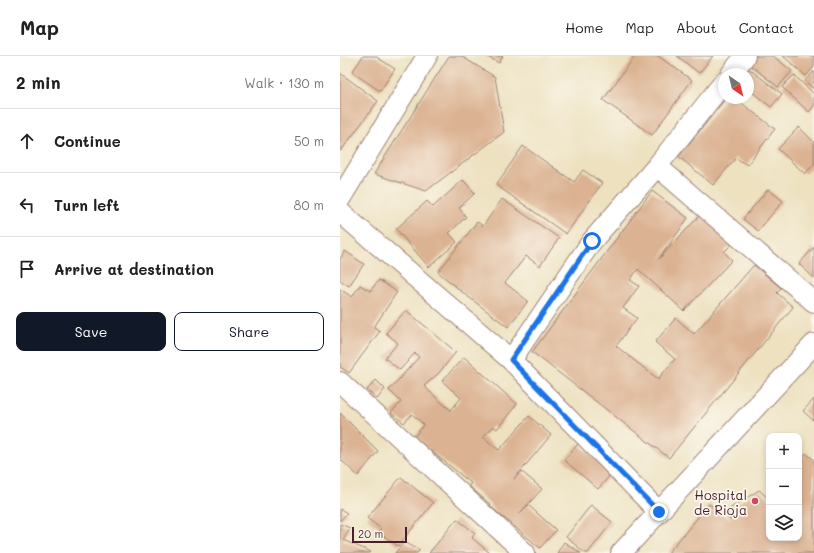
<!DOCTYPE html>
<meta charset="utf-8">
<style>
body{margin:0;font-family:Mali,sans-serif;background:#f2f2f2;color:#202124}
.controls{position:absolute;right:12px;bottom:12px;display:grid;overflow:hidden;border-radius:8px;box-shadow:0 2px 6px #0003}
.controls button{width:36px;height:36px;display:grid;place-items:center;padding:0;border:0;border-bottom:1px solid #e0e0e0;background:#fff;color:#202124;font:20px sans-serif}
.compass{position:absolute;left:378px;top:12px;width:36px;height:36px;border-radius:50%;background:#fff;box-shadow:0 2px 6px #0003;rotate:145deg}
.scale{position:absolute;left:12px;bottom:10px;width:55px;box-sizing:border-box;padding-left:4px;border:2px solid #4a1f2b;border-top:0;font-size:11px;line-height:14px;white-space:nowrap;color:#4a1f2b;-webkit-text-stroke:3px #fbf7ec;paint-order:stroke}
.stop{position:absolute;width:12px;height:12px;margin:-9px;border:3px solid #1a73e8;border-radius:50%;background:#fff}
.stop.end{background:#1a73e8;border-color:#fff;box-shadow:0 1px 4px #0008}
.list{margin:0;padding:0;list-style:none}
h2{display:flex;justify-content:space-between;align-items:center;height:52px;margin:0;padding:0 16px;font-size:17px}
h2 small{font-size:13px;font-weight:400;color:#757577}
.list li{display:grid;grid-template-columns:26px 1fr auto;gap:12px;align-items:center;box-sizing:border-box;height:64px;padding:0 16px;border-top:1px solid #e0e0e0}
.list b{display:block;font-size:15px;white-space:nowrap}
.list em{font-size:13px;font-style:normal;color:#757577}
.actions{display:flex;gap:8px;padding:12px 16px}
.actions a{flex:1;padding:9px 0;border:1px solid #111827;border-radius:8px;text-align:center;font-size:14px;color:#111827}
.actions .main{background:#111827;color:#fff}
.icon{flex:none;width:22px;height:22px;fill:none;stroke:currentColor;stroke-width:2;stroke-linecap:round;stroke-linejoin:round}
.map{position:relative;flex:none;width:474px;height:497px;overflow:hidden}
header{display:flex;align-items:center;gap:24px;box-sizing:border-box;height:56px;padding:0 20px;background:#fff;border-bottom:1px solid #e0e0e0}
header strong{font-size:19px}
nav{display:flex;gap:22px;margin-inline-start:auto;font-size:14px}
main{display:flex}
aside{flex:1;background:#fff}
.map>svg:first-child{display:block}
.building{fill:#dbb292}
.lines{fill:none;stroke-linecap:round;stroke-linejoin:round}
.minor-casing{stroke:#9c8076;stroke-width:22}
.minor{stroke:#fff;stroke-width:20}
.route{stroke:#1a73e8;stroke-width:5}
.poi-dot{fill:#d1495b;stroke:#fbf7ec;stroke-width:1.5}
.labels{text-anchor:middle;dominant-baseline:central;stroke-width:3.5;stroke-linejoin:round;paint-order:stroke}
.poi-label{font-size:13px;fill:#4a1f2b;stroke:#fbf7ec;text-anchor:end}
</style>
<header>
<strong>Map</strong>
<nav><a>Home</a><a>Map</a><a>About</a><a>Contact</a></nav>
</header>
<main>
<aside>
<h2>2 min<small>Walk · 130 m</small></h2>
<ul class="list">
<li><svg class="icon" aria-label="ahead" viewBox="0 0 24 24"><path d="M12 20V5M6 11l6-6 6 6"/></svg><div><b>Continue</b></div><em>50 m</em></li>
<li><svg class="icon" aria-label="left" viewBox="0 0 24 24"><path d="M17 20v-9H6M10 6l-5 5 5 5"/></svg><div><b>Turn left</b></div><em>80 m</em></li>
<li><svg class="icon" aria-label="arrive" viewBox="0 0 24 24"><path d="M6 21V4h12l-3 4 3 4H6"/></svg><div><b>Arrive at destination</b></div></li>
</ul>
<div class="actions"><a class="main">Save</a><a>Share</a></div>
</aside>
<div class="map">
<svg width="474" height="497" viewBox="0 0 474 497">
<rect width="100%" height="100%" fill="#fbf7ec"/>
<filter id="ink" filterUnits="userSpaceOnUse"><feTurbulence type="fractalNoise" baseFrequency=".025" numOctaves="2"/><feDisplacementMap in="SourceGraphic" scale="8" xChannelSelector="R" yChannelSelector="G"/><feConvolveMatrix kernelMatrix="1 2 1 2 8 2 1 2 1" color-interpolation-filters="sRGB"/></filter>
<filter id="wash" filterUnits="userSpaceOnUse"><feTurbulence type="fractalNoise" baseFrequency=".012" numOctaves="4" result="noise"/><feDisplacementMap in="SourceGraphic" scale="16" xChannelSelector="R" yChannelSelector="G"/><feGaussianBlur stdDeviation="0.9" result="paint"/><feColorMatrix in="noise" values="0 0 0 0 0 0 0 0 0 0 0 0 0 0 0 0 0 1.4 0 .05"/><feComposite in="paint" operator="in"/></filter>
<g filter="url(#wash)">
<rect width="100%" height="100%" fill="#ede1c0"/>
<g id="blocks">
<g class="building">
<path d="M23,0H35L55,13L40,35L12,16Z"/>
<path d="M109,0H121L155,21L164,76L86,135L34,118Z"/>
<path d="M146,0H163L159,7Z"/>
<path d="M295,0H318L352,24L312,79L263,44Z"/>
<path d="M337,0H373L359,17Z"/>
<path d="M415,0H433L452,15L438,31L409,8Z"/>
<path d="M443,0H474V11L466,20Z"/>
<path d="M408,12L442,38L431,51L408,33V18H404Z"/>
<path d="M474,15V33L465,25Z"/>
<path d="M0,17L38,45L1,95L0,94Z"/>
<path d="M454,19L474,38V50L469,56L442,31Z"/>
<path d="M386,42H395L435,73L407,109L396,102L373,129L339,101Z"/>
<path d="M459,71L474,86V108L465,118L438,93Z"/>
<path d="M183,90L234,126L243,114L262,127L226,178L156,129Z"/>
<path d="M123,124L135,137L119,152L126,161L109,177L117,186L89,211L56,173L87,145L93,151Z"/>
<path d="M428,133L443,145L418,175L403,163Z"/>
<path d="M312,135L348,162L319,203L361,158L392,188L384,196L392,204L344,255L298,213L290,224L299,230L283,252L297,262L276,290L318,323L335,303L315,286L336,262L354,278L414,209L441,232L437,237L453,251L329,402L192,296Z"/>
<path d="M162,143L219,182L200,210L186,200L165,227L188,245L168,271L122,236L98,216L137,166L143,170Z"/>
<path d="M474,191V222L459,208Z"/>
<path d="M5,195L24,208L9,230L0,224V203Z"/>
<path d="M39,224L57,236L34,271L40,275L9,317L0,311V233L12,241L20,229L30,235Z"/>
<path d="M66,254L116,296L99,317L84,330L102,347L111,354L121,342L102,325L124,301L177,348L157,373L153,370L143,381L159,394L189,360L211,379L174,423L181,415L202,433L179,458L188,449L216,474L200,492L150,450L151,449L129,430L131,427L74,381L84,369L72,358L64,367L51,357L61,346L49,334L79,301L75,297L60,314L45,302L58,287L46,277Z"/>
<path d="M36,324L45,333L37,343L27,334Z"/>
<path d="M474,343V365L463,355Z"/>
<path d="M0,357L38,395L18,420L0,403Z"/>
<path d="M238,388L272,417L258,433L224,404Z"/>
<path d="M466,397L474,404V497H328L369,448L391,464L386,455L419,434L429,443V482H459V406Z"/>
<path d="M61,421L93,447L58,490L38,476L41,473L27,462Z"/>
<path d="M251,449L272,466L248,497H245L226,481Z"/>
<path d="M0,453L7,457L0,465Z"/>
<path d="M117,463L135,477L132,482L150,497H89Z"/>
<path d="M0,468L10,472L3,484L31,496L30,497H0Z"/>
<path d="M64,486L80,494L77,497H55Z"/>
<path d="M224,486L241,497H217Z"/>
</g>
</g>
</g>
<g filter="url(#ink)">
<use href="#blocks" fill-opacity="0" stroke="#9c8076" stroke-width="1"/>
<g class="lines">
<defs>
<g id="minor">
<path d="M391,18L405,0"/>
<path d="M317,110L474,246"/>
<path d="M0,143L87,0"/>
<path d="M0,156L171,304L319,456"/>
<path d="M171,304L252,185L317,110L384,26"/>
<path d="M0,326L185,497"/>
<path d="M281,497L474,288"/>
</g>
</defs>
<use href="#minor" class="minor-casing"/>
<use href="#minor" class="minor"/>
</g>
</g>
<g class="lines" filter="url(#ink)">
<path class="route" d="M252,185L171,304L319,456"/>
</g>
<circle class="poi-dot" cx="415" cy="445" r="4"/>
<g class="labels">
<g class="poi-label">
<text x="407" y="438">Hospital<tspan x="407" dy="15">de Rioja</tspan></text>
</g>
</g>
</svg>
<div class="controls">
<button>+</button>
<button>−</button>
<button><svg class="icon" aria-label="layers" viewBox="0 0 24 24"><path d="M12 4l9 5-9 5-9-5zM3 14l9 5 9-5"/></svg></button>
</div>
<svg class="compass" viewBox="-18 -18 36 36"><path d="M0-13l5 13h-10z" fill="#e53935"/><path d="M0 13l5-13h-10z" fill="#757577"/></svg>
<div class="scale">20 m</div>
<div class="stop" style="left:252px;top:185px"></div>
<div class="stop end" style="left:319px;top:456px"></div>
</div>
</main>
